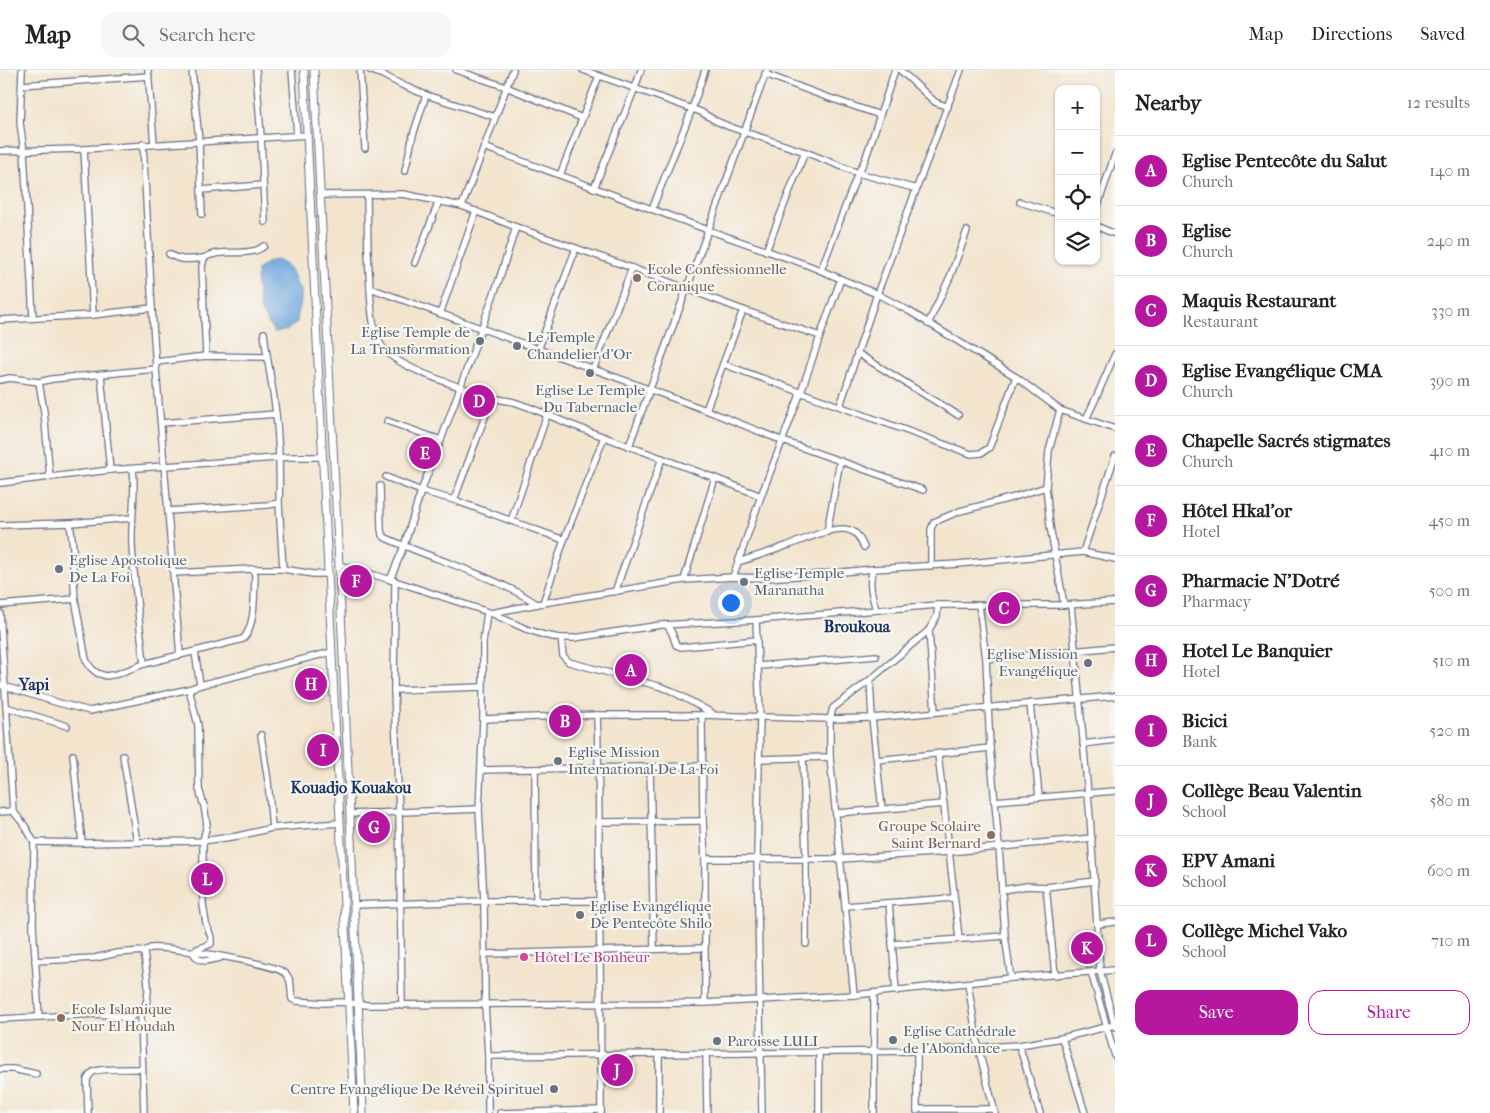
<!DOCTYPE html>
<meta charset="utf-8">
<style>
body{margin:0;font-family:"IM FELL French Canon",serif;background:#f6f6f6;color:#222}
.controls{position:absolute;right:15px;top:15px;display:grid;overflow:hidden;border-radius:10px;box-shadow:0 1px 4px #0004}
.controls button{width:45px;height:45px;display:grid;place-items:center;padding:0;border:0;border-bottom:1px solid #e0e0e0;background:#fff;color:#222;font:25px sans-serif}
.you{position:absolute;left:730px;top:532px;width:18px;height:18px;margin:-12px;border:4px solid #fff;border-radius:50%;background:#1a73e8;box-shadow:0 0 0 8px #1a73e833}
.badge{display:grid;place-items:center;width:32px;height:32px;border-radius:50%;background:#b5179e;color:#fff;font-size:16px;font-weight:700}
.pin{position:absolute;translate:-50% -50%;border:2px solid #fff;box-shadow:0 1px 5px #0006}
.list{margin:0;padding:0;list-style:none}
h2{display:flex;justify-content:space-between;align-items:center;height:65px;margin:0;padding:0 20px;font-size:21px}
h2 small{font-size:16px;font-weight:400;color:#767676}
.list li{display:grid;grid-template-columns:32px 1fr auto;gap:15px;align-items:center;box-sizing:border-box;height:70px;padding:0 20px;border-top:1px solid #e0e0e0}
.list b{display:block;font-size:19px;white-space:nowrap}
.list p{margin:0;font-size:16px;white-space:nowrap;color:#767676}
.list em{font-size:16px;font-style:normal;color:#767676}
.actions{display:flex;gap:10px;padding:15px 20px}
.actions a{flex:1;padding:11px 0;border:1px solid #b5179e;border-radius:15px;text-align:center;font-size:18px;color:#b5179e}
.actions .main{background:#b5179e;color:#fff}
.icon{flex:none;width:28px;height:28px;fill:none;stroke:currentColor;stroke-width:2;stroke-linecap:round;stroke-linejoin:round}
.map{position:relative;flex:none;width:1115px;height:1043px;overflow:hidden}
header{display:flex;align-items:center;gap:30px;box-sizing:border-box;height:70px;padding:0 25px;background:#fff;border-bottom:1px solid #e0e0e0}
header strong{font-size:24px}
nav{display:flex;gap:28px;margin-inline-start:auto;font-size:18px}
.search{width:350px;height:45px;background:#f6f6f6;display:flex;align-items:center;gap:12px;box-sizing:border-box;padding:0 18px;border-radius:15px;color:#767676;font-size:19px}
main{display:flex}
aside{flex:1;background:#fff}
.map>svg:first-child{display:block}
.water{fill:#6ea5dc;stroke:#446a9d}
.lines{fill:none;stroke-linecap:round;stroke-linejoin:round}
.minor-casing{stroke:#676e85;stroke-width:8}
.major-casing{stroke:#676e85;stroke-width:9}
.minor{stroke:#fff;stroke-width:5.5}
.major{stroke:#fff;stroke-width:7}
.education-dot{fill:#8d6e63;stroke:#f6f6f2;stroke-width:2}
.worship-dot{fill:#6b7280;stroke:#f6f6f2;stroke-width:2}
.hotel-dot{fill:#d1479c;stroke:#f6f6f2;stroke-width:2}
.labels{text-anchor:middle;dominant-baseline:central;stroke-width:4.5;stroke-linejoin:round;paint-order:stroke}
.education-label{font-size:15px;fill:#785e54;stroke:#f6f6f2;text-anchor:start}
.worship-label{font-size:15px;fill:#5b616d;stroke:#f6f6f2;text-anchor:start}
.hotel-label{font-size:15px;fill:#b23c85;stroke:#f6f6f2;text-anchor:start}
.neighbourhood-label{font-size:16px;font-weight:bold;fill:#1b2f5e;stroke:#f6f6f2}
</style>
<header>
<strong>Map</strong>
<div class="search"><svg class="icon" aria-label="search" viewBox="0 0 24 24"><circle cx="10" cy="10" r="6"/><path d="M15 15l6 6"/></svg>Search here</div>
<nav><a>Map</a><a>Directions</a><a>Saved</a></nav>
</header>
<main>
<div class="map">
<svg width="1115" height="1043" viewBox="0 0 1115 1043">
<rect width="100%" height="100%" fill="#f6f6f2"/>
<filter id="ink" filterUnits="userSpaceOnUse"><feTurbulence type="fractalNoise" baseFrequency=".02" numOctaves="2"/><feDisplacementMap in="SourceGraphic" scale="10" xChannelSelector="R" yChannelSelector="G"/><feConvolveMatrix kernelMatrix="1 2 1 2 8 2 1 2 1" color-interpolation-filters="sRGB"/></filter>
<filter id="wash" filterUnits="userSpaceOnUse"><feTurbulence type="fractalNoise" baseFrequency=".0096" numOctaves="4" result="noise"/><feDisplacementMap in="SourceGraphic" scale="20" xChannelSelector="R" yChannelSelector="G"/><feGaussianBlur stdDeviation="1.12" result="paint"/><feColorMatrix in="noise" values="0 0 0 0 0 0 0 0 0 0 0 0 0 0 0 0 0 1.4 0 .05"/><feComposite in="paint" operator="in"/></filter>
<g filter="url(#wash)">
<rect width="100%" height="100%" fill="#f3e4cd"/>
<path class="water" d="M276,190C291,197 293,200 297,216L301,219C303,231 298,240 297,252L287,260L274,262L260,240L257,215V200L268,192Z"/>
</g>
<g filter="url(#ink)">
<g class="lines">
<defs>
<g id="minor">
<path d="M22,0L20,53L24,81L33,248"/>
<path d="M148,0L154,74"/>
<path d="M192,0L199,71L202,144"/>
<path d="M256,0L261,67L265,152"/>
<path d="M292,0L297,65"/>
<path d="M360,0L365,78"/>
<path d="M370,0L383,5L402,15L426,25L413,65L405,101"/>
<path d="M456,0L506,17L582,48"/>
<path d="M583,0L701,42L716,51L730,57L805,82L858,103L917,119"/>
<path d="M900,0L935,32L948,37"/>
<path d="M765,4L821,25L880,45"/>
<path d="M22,15L149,6"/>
<path d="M426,25L495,47"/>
<path d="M484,77L708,160L810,196L877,224L909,241L1016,307L1060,340L1115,359"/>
<path d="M84,79L93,245"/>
<path d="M0,81L84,79L308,65"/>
<path d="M560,105L599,6"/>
<path d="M594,118L635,18L641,0"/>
<path d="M201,120L263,115"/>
<path d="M320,125L403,124L462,136L516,157L632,198L743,240L820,266"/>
<path d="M367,125L368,184L370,218L706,340L783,371L923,420"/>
<path d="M1020,132L1059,144"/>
<path d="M462,136L513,0"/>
<path d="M652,139L692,39L705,0"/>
<path d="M1096,141L1115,84"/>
<path d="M1096,156L1115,164"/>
<path d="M766,181L805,82"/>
<path d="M169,184C182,192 190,189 204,188"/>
<path d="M415,193L439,131"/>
<path d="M821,200L858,103L865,90L895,0"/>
<path d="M370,218C371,235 372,261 381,275C395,299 465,318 492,328"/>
<path d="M152,238L156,299L180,585"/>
<path d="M440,244L476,141"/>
<path d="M0,250L93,245L152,238L143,74"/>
<path d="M928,254L950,207L967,161"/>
<path d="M538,280L576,178"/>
<path d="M857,283L958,345"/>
<path d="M206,286L202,197L204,188C219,179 237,185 253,181C257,181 261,178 264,176"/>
<path d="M156,292L206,286L266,287"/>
<path d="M723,294L971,384L981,383L989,378L1016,307"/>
<path d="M593,300L632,198"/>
<path d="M101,305L110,400"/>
<path d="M0,310L10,308L39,312L52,309L156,299"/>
<path d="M39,312L44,342L50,407"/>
<path d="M840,336L877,224L961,0"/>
<path d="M706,340L743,240"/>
<path d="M1060,340L1049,381L1046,417L1050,456L1064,535"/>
<path d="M1086,349L1096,328L1115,284"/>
<path d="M387,351L441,370"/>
<path d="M161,353L276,344"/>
<path d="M629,376L767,0"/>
<path d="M133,399C136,424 131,450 132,475C134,515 140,554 144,594"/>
<path d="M386,407L421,421L454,430L564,470"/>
<path d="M0,413L110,400L291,387H323"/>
<path d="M380,416L381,459L382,465L386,468C437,491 491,504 537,534"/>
<path d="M454,430L492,328L514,332L531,338L572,355L715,408L761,426"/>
<path d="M279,433L283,499"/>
<path d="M168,441L268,435L279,433C280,403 279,373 276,344C273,317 267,290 264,263"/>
<path d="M511,451L547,345"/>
<path d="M70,453L132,448"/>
<path d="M0,455L70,453L73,477V499L75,529L86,590L91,598L97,603L106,606L117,604L144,594L243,569C256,555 254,523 255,505L253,499H283L313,504H328"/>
<path d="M827,462L840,391"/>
<path d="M1083,482L1115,386"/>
<path d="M738,492C754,487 770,482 786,476C802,471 833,455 849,460C858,462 860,470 864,477"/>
<path d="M339,495L395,511L491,543L526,559L544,565L559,568H574L661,555L756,550L938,535H1064L1115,532"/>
<path d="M931,496V459L934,452L960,441L1011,428L1046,417"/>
<path d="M873,499C868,514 872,525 876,540"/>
<path d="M174,503L253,499"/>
<path d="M733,507L761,426L801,322L824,255L841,209"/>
<path d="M390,510L404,476L421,421L441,370L499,210L516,157"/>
<path d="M684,510L715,408"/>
<path d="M395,511L394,620L399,741L402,936"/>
<path d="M615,522L662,388"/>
<path d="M543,533L564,470L604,367"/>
<path d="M0,535L75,529"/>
<path d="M979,535L986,589L990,678L999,777L1005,866L1011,908"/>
<path d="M1071,535L1090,747L1100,901L1115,957"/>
<path d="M0,543L13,741L25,756L34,772L82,773L203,771L238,766L272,758L339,753"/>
<path d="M487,543L483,572V649L479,739L484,831L485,934L488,986V1043"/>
<path d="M491,543L543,533L684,510L733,507L764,508L812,505L873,499L958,494L1083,482L1115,489"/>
<path d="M756,550L760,646L757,788L762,1043"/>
<path d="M667,555L672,563L676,575L681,577L757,570"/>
<path d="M929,560L935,642"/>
<path d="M561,568L563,586L569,592L658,616L670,620L712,643"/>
<path d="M195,582L200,615"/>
<path d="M986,589L1115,577"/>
<path d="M759,596L876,586"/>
<path d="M870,610L872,648L882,739"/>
<path d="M0,615L59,633L90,641L189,619L200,615L332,582"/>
<path d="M189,619L198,655L199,719L204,736L207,754L203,771V835L206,853L211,867V874L197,879L193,883L198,889L205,891L220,888"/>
<path d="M394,620L483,617"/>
<path d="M1030,633L1039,727"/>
<path d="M6,637L67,656"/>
<path d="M597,645C599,698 599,751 599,804C600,884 601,963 601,1043"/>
<path d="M702,645L703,751L705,789V933"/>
<path d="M483,649L597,645H702L830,649L872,648L1115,626"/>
<path d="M261,665L268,711L272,758"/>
<path d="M1083,674L1115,670"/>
<path d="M938,684L959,868"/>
<path d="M73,685L82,773"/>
<path d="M123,686L137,772"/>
<path d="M803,688L806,789V874"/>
<path d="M759,689L830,687"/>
<path d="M877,690L990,678"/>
<path d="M650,697L654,879"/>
<path d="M535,699L536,832"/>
<path d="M481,700L703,696"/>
<path d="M994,731L1115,721"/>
<path d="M0,742L13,741"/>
<path d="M837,743L944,734"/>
<path d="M350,744L479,739"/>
<path d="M600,752L703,751"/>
<path d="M34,772L33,856L39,947"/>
<path d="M705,789H840L949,782L1092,768"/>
<path d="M1002,820L1027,816L1046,817"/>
<path d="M889,833L896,921"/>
<path d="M354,835L484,831H600"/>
<path d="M845,836L953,828"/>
<path d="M1098,854L1115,852"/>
<path d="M892,874L1005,866"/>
<path d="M485,884L704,878"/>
<path d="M35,891L95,888L117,883L144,881"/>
<path d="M1091,902L1115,986"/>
<path d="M1055,905L1046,817L1095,811"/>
<path d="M968,913L978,977L995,1043"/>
<path d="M854,925L830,687V649L833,638L870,610L929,560L937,546L938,535"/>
<path d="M145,937C152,918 145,900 144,881C147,880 148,879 151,878C168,876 276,893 286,904C293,911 290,921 292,929L296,931L324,933L341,932L367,935L705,933L854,925L1011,908L1115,900"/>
<path d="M0,949L98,944L117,946L129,949L145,937L141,946L144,1043"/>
<path d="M1062,968L1085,1043"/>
<path d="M1019,975L1040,1043"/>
<path d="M819,981V1043"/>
<path d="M917,981V1041"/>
<path d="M706,983L707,1043"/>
<path d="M488,986L917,981L1019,975L1062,968L1114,955"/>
<path d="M0,999H13L36,1004"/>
<path d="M917,1039H993"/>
<path d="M88,1043L87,1010C89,1006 90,1003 95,1001C105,998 131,999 142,999"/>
<path d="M500,1043L601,1040"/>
<path d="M659,1043V984"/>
<path d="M874,1043V923"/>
</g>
<g id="major">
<path d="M304,0L354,1043"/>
<path d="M314,0L339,495L363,1043"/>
</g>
</defs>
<use href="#minor" class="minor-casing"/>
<use href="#major" class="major-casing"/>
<use href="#minor" class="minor"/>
<use href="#major" class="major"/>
</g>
</g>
<g class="education-dot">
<circle cx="637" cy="208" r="5"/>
<circle cx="991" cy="765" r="5"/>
<circle cx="61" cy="948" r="5"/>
</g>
<g class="worship-dot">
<circle cx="480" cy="271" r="5"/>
<circle cx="517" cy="276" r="5"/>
<circle cx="590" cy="303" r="5"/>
<circle cx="59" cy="499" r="5"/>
<circle cx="744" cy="512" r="5"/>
<circle cx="1088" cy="593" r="5"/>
<circle cx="558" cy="691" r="5"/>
<circle cx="580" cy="845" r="5"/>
<circle cx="893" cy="970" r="5"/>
<circle cx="717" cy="971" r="5"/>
<circle cx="554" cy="1019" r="5"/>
</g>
<circle class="hotel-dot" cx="524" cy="887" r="5"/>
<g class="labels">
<g class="education-label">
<text x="647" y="199">Ecole Confessionnelle<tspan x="647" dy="17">Coranique</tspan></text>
<text x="981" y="756" text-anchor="end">Groupe Scolaire<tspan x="981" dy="17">Saint Bernard</tspan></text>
<text x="71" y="939">Ecole Islamique<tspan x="71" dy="17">Nour El Houdah</tspan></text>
</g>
<g class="worship-label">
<text x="470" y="262" text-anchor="end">Eglise Temple de<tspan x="470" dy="17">La Transformation</tspan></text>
<text x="527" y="267">Le Temple<tspan x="527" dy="17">Chandelier d'Or</tspan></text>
<text x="590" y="320" text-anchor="middle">Eglise Le Temple<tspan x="590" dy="17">Du Tabernacle</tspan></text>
<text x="69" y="490">Eglise Apostolique<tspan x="69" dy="17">De La Foi</tspan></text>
<text x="754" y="503">Eglise Temple<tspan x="754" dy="17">Maranatha</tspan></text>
<text x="1078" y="584" text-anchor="end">Eglise Mission<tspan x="1078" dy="17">Evangélique</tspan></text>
<text x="568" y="682">Eglise Mission<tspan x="568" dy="17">International De La Foi</tspan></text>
<text x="590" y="836">Eglise Evangélique<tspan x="590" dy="17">De Pentecôte Shilo</tspan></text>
<text x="903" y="961">Eglise Cathédrale<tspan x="903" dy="17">de l'Abondance</tspan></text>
<text x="727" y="971">Paroisse LULI</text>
<text x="544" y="1019" text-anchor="end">Centre Evangélique De Réveil Spirituel</text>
</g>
<g class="hotel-label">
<text x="534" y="887">Hôtel Le Bonheur</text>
</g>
<g class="neighbourhood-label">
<text x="857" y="556">Broukoua</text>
<text x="34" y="614">Yapi</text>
<text x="351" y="717">Kouadjo Kouakou</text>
</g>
</g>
</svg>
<div class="controls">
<button>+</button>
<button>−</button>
<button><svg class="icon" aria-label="locate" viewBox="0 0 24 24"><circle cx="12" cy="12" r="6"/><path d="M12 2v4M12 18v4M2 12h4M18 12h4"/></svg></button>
<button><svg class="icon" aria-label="layers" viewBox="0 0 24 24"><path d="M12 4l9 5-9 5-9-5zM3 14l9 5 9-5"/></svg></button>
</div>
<div class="you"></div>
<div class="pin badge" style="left:631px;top:600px">A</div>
<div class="pin badge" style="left:565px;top:651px">B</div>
<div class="pin badge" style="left:1004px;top:538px">C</div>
<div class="pin badge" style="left:479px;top:331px">D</div>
<div class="pin badge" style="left:425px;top:383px">E</div>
<div class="pin badge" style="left:356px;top:511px">F</div>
<div class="pin badge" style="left:374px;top:757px">G</div>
<div class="pin badge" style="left:311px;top:614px">H</div>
<div class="pin badge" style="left:323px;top:680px">I</div>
<div class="pin badge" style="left:617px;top:1000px">J</div>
<div class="pin badge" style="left:1087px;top:878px">K</div>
<div class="pin badge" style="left:207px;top:809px">L</div>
</div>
<aside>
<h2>Nearby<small>12 results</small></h2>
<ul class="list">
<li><span class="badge">A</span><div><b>Eglise Pentecôte du Salut</b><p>Church</p></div><em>140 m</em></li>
<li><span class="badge">B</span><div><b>Eglise</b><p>Church</p></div><em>240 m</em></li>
<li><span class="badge">C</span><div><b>Maquis Restaurant</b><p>Restaurant</p></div><em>330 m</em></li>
<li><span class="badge">D</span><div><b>Eglise Evangélique CMA</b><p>Church</p></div><em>390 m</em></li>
<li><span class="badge">E</span><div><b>Chapelle Sacrés stigmates</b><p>Church</p></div><em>410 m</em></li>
<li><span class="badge">F</span><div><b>Hôtel Hkal'or</b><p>Hotel</p></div><em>450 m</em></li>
<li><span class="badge">G</span><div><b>Pharmacie N’Dotré</b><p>Pharmacy</p></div><em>500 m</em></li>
<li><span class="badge">H</span><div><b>Hotel Le Banquier</b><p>Hotel</p></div><em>510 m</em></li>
<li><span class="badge">I</span><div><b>Bicici</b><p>Bank</p></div><em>520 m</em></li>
<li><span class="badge">J</span><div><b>Collège Beau Valentin</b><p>School</p></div><em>580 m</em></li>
<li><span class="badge">K</span><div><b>EPV Amani</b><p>School</p></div><em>600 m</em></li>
<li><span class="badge">L</span><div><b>Collège Michel Vako</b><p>School</p></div><em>710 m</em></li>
</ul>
<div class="actions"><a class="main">Save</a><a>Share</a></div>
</aside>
</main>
